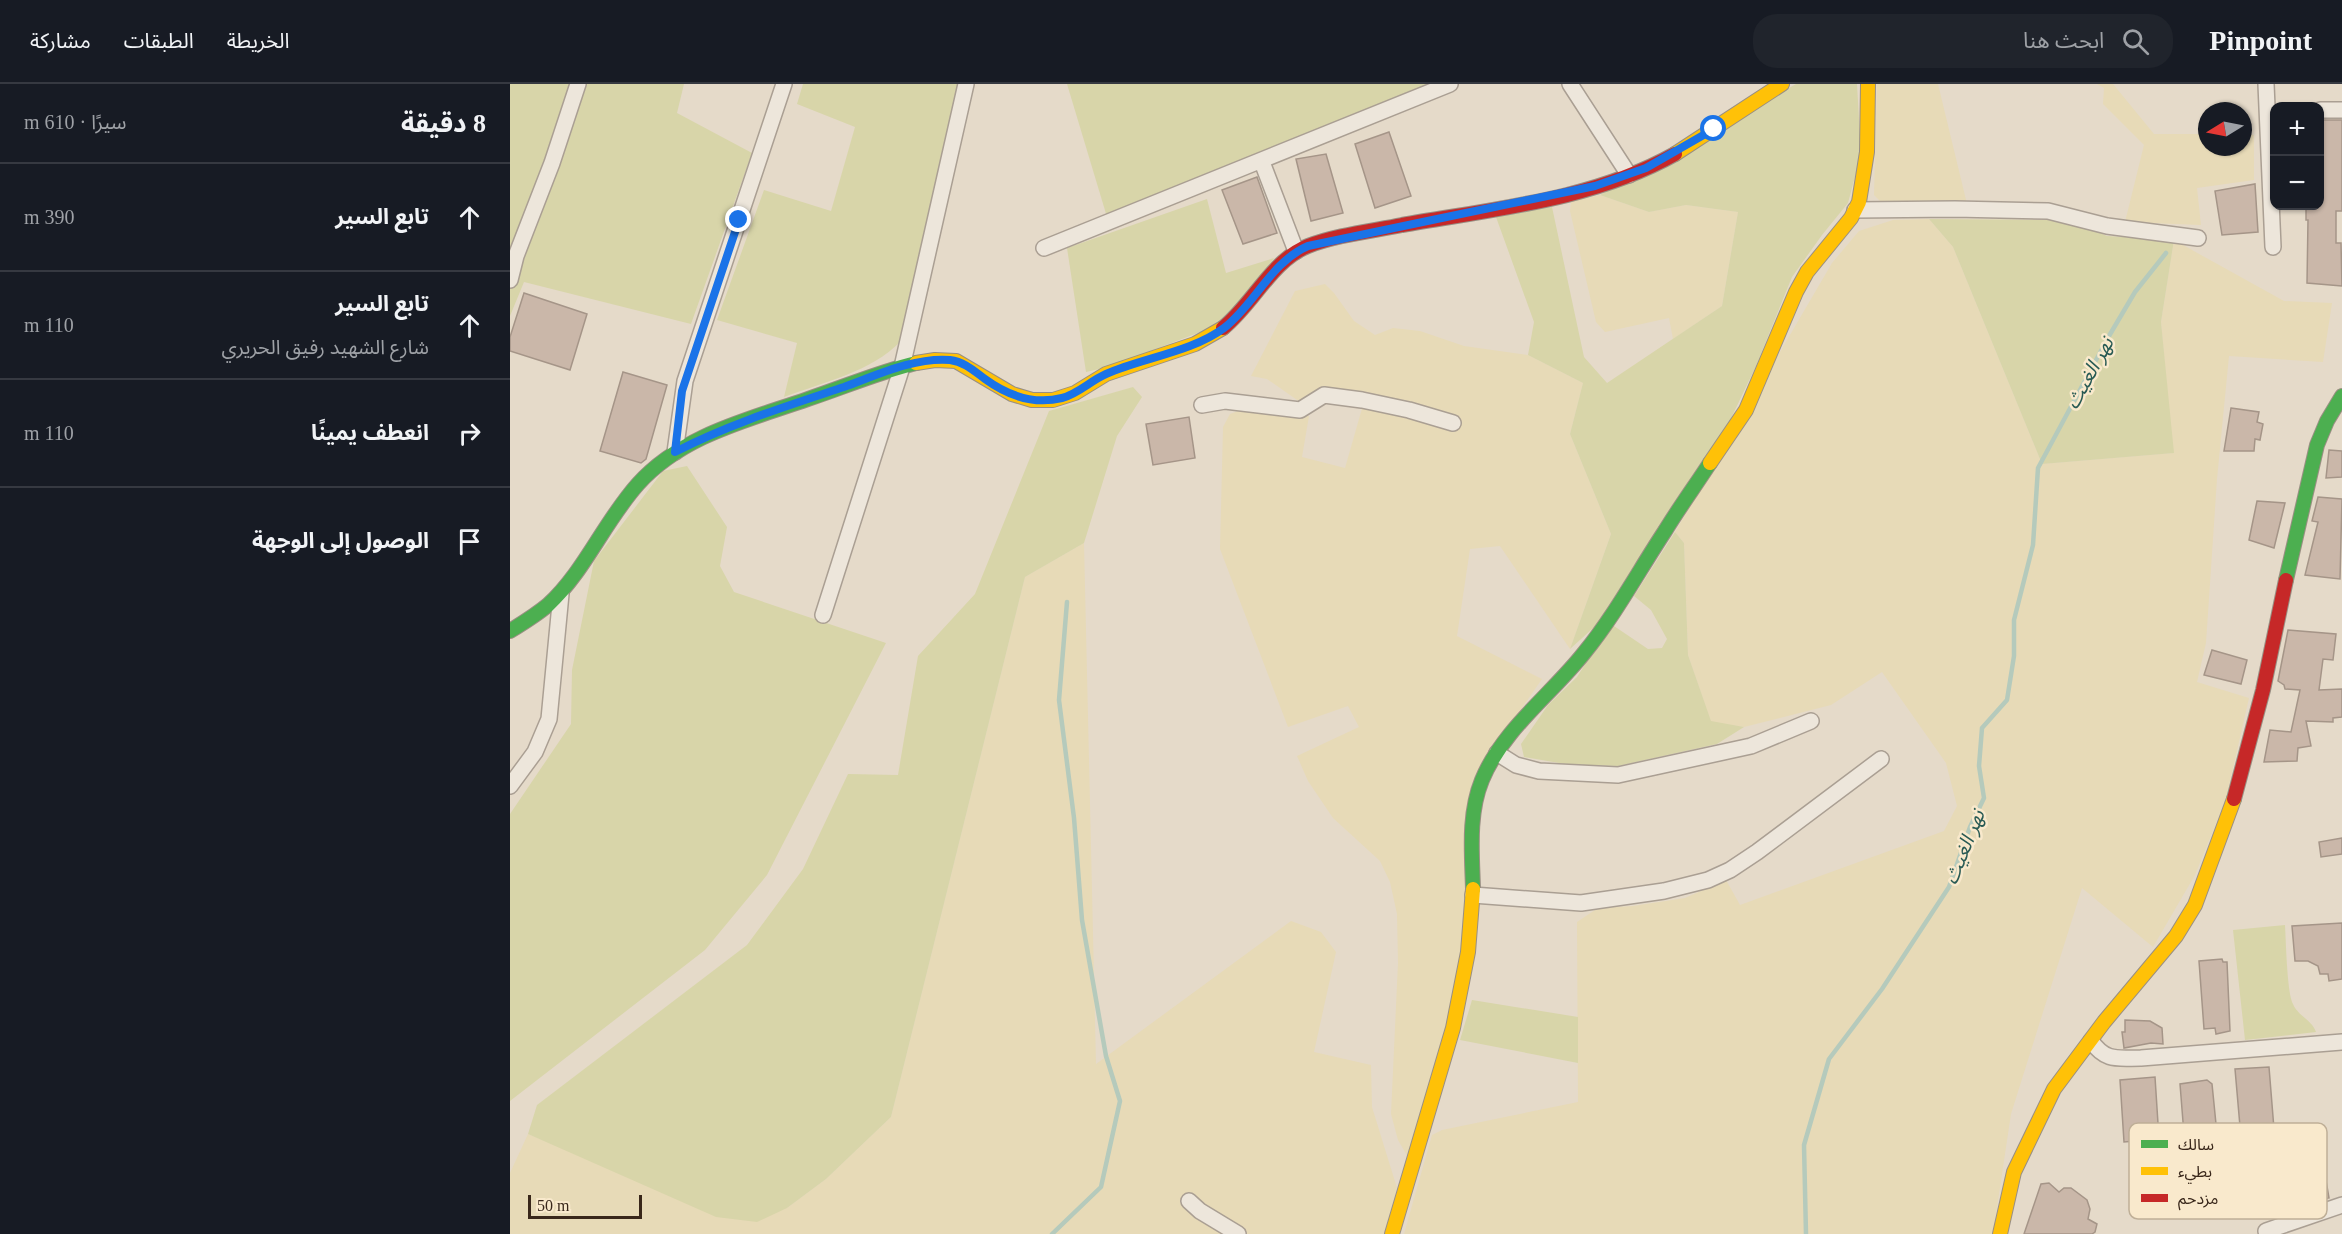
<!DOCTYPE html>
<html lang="ar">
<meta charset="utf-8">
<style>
body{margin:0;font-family:"Times New Roman","Noto Sans Arabic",serif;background:#20242c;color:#f1f3f6;direction:rtl}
.controls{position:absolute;right:18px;top:18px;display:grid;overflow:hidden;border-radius:12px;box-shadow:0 2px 4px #0004}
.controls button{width:54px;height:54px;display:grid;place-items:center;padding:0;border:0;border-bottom:2px solid #363941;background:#171b24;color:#f1f3f6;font:30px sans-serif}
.compass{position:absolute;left:1688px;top:18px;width:54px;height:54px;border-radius:50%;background:#171b24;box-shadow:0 2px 4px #0004;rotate:260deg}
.scale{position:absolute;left:18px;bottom:15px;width:114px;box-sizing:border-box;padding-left:6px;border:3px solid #39271a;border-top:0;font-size:16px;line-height:21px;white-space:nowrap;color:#39271a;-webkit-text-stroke:4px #f9e9cc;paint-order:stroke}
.stop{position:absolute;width:18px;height:18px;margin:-14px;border:4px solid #1a73e8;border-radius:50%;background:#fff}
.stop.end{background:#1a73e8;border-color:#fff;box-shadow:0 2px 6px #0008}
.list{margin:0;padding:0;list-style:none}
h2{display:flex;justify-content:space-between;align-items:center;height:78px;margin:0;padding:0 24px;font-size:26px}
h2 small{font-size:20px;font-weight:400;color:#9ea1a6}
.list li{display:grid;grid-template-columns:39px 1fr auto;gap:18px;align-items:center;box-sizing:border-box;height:108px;padding:0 24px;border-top:2px solid #363941}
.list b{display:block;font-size:22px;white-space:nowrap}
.list p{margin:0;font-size:20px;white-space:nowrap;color:#9ea1a6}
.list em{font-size:20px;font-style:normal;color:#9ea1a6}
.icon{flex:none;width:33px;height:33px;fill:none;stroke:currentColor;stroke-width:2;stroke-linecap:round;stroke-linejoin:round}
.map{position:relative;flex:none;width:1832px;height:1150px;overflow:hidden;direction:ltr}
header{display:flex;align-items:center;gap:36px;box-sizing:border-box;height:84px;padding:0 30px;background:#171b24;border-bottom:2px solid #363941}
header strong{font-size:28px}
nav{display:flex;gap:33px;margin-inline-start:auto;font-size:21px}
.search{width:420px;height:54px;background:#20242c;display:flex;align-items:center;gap:15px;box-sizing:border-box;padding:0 21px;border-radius:24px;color:#9ea1a6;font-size:22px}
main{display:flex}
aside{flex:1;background:#171b24}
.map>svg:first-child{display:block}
.farmland{fill:#e7dab7}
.green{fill:#d8d5a9}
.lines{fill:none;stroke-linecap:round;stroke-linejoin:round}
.stream{stroke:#b5cabc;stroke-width:4.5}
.building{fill:#cab7a9;stroke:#a59588;stroke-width:1.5}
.street-casing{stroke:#aa9f93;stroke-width:18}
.fast-casing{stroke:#998f83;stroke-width:16}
.slow-casing{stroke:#998f83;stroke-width:16}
.jam-casing{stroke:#998f83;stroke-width:16}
.street{stroke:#ede6db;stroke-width:15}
.fast{stroke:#4caf50;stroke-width:14}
.slow{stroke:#ffc107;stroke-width:14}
.jam{stroke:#c62828;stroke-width:14}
.route{stroke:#1a73e8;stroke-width:8}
.labels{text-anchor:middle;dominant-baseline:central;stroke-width:5;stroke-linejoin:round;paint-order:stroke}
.water-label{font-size:20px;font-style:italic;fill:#285a54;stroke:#f9e9cc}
.key{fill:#f9e9cc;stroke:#bfaf97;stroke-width:1.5}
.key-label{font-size:16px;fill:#39271a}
</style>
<header>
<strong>Pinpoint</strong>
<div class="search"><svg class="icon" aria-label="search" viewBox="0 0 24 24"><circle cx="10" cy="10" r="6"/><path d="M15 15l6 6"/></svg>ابحث هنا</div>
<nav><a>الخريطة</a><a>الطبقات</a><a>مشاركة</a></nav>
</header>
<main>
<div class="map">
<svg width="1832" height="1150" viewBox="0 0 1832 1150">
<rect width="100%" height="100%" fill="#e5dac9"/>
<g class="farmland">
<path d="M1367,0H1428L1457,120L1375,122L1364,111Z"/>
<path d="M1587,0H1603L1644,50H1697V63H1733V50L1744,51V96L1687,104L1691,141L1615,138L1634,61L1593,20L1594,4Z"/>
<path d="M1090,111L1139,128L1176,121L1228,128L1212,222L1163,255L1159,234L1095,248L1086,238L1060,127L1061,117Z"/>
<path d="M1419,135L1443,163L1532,380L1663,369L1651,238L1664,156L1774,217L1822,219L1813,278L1719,272L1707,395L1696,559L1687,598L1739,614L1716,715L1685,791L1643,863L1572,804L1501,1030L1483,1150H894L922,1051L932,1046L1068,1018L1067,838L1088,824L1123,822L1175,814L1216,796L1230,821L1434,747L1447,722L1436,679L1372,588L1321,621L1234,643L1201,638L1178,571L1174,459L1165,448L1322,179L1349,147L1383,136Z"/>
<path d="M815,200L824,209L844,237L865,251L883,244L910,247L954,262L1018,271L1073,299L1060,350L1101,450L1060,565L990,462L960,465L947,552L1032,595L974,679L955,845L938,949L899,1075L888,1056L881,1030L888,879L887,830L880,798L870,777L823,734L798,697L787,672L849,643L838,622L778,643L710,465L713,343L720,330L731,326L799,332L792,373L835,384L855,314L790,318L757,295L741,292L785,207Z"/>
<path d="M574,459L586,980L781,837L811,848L826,868L804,968L861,981L862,1023L887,1104L874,1150H0V1089L18,1050L83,1077L277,1124L316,1095L381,1033L515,493Z"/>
</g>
<g class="green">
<path d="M0,0H174L167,29L242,69L181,240L14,198L0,232Z"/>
<path d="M293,0H449L391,257C361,288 314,298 274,313L287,259L207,236L254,106L321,127L345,43L287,20Z"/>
<path d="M557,0H925L597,133Z"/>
<path d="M1286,0H1347L1351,70L1338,119L1312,151L1282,193L1246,282L1213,351L1091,537L1060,565L1101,450L1060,350L1073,299L1018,271L1024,238L986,133L1042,123L1074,273L1097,299L1212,222L1228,128L1176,121L1139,128L1090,111Z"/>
<path d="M697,115L716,189L764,174L734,215L701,244L598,283L576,288L557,164Z"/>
<path d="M1419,135L1543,136L1577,143L1597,152L1664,156L1651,238L1664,369L1532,380L1443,163Z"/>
<path d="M623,303L632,313L607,352L574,459L515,493L381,1033L316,1095L277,1124L247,1138L206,1133L18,1050L27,1021L237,861L293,785L338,690L388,691L408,572L465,510L539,327Z"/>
<path d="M177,382L217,443L210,482L224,508L376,559L257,791L195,866L0,1017V730L61,640L62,586L84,477L153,387Z"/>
<path d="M1165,448L1174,459L1178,571L1201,637L1234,643L1207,660L1108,682L1061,681L1014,673L1011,660L1038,621L1067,593L1101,540L1138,565L1152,564L1157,555L1141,526L1124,512Z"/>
<path d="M1775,841C1776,857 1777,909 1783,920C1788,932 1802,936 1806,948L1735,956L1723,846Z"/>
<path d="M962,916L1068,933V979L950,956Z"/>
</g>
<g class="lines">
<g class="stream">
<path d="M542,1150L591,1103L610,1017L596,972L572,836L564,734L549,616L557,518"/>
<path d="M1296,1150L1294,1061L1319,975L1372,905L1439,803L1460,743L1474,714L1469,682L1472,644L1497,616L1504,572V536L1523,461L1528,384L1599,252L1625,208L1656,169"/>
</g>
</g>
<g class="building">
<path d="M1809,36H1832V127H1826V159H1831L1832,202L1797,199L1798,136H1796V122H1809Z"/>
<path d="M879,48L901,112L865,124L845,60Z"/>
<path d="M816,70L833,129L801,137L786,75Z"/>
<path d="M747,93L767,149L733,160L712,106Z"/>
<path d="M1745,100L1748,148L1712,151L1705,107Z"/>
<path d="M14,209L77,230L60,286L0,267V253Z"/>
<path d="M113,288L157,301L136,375L131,379L90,367Z"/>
<path d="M1721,324L1749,328L1747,338L1753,340L1750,356L1745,355L1744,367H1714Z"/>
<path d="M679,333L685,374L643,381L636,340Z"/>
<path d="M1819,366L1832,367V393L1816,394Z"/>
<path d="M1808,413L1832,415L1830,495L1795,491L1808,438L1802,437Z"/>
<path d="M1747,417L1775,419L1764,464L1739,456Z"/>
<path d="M1778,546L1826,550L1823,576L1813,575L1809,606L1832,605V633L1823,634V638L1796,637L1801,662L1788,664L1787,677L1754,678L1760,646L1781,648L1790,606L1775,605L1774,601L1768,597Z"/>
<path d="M1702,566L1737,576L1731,600L1694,591Z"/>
<path d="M1832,754V770L1811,773L1809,758Z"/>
<path d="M1832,839V895L1819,897L1818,890H1810L1808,882L1798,877H1785L1782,842Z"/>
<path d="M1712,875L1713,878H1717L1720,947L1706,950L1705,944L1694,945L1689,877Z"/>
<path d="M1615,936L1640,937L1652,944L1653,960L1641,959L1614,964L1612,948H1615Z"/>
<path d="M1759,983L1764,1045H1759L1760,1052L1731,1054L1725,985Z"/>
<path d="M1645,993L1649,1055L1614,1058L1610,996Z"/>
<path d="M1697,996L1702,1000L1708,1060L1675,1063L1670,1000Z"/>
<path d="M1811,1068L1819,1114L1795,1118L1785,1072Z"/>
<path d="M1539,1099L1549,1108L1554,1104H1561L1577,1116L1580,1125L1578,1135L1587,1140L1585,1148L1582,1150H1514L1531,1100Z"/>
</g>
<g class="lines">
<defs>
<g id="street">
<path d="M1060,0L1119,91"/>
<path d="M1756,0L1763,163"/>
<path d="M1810,26H1832"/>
<path d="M752,78L786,167"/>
<path d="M1345,126L1445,125L1538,127L1597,142L1688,154"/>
<path d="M534,164L940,0"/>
<path d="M0,196L6,172L42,79L68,0"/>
<path d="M692,321L715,317L790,326L814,311L852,316L899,326L943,339"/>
<path d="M165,368L175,297L274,0"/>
<path d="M313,531L392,283L456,0"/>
<path d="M987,669L1006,681L1029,687L1108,691L1241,662L1301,637"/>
<path d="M0,702L25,668L39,635L51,510"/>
<path d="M963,811L1071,819L1154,807L1198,796L1220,786L1247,768L1371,675"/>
<path d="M1581,957C1596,978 1607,974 1631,974L1832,958"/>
<path d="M679,1117L690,1127L728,1150"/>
<path d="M1756,1147L1832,1121"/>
</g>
<g id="fast">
<path d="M1776,496L1807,361L1817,337L1832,312"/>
<path d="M0,547C13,539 26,531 38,521C75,487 94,438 128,400C172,351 238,336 298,315C334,303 369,288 406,279"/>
<path d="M963,805C962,769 958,730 972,696C993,645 1041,611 1074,569C1105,531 1128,488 1155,447C1169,424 1185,402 1200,379"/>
</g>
<g id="slow">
<path d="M1165,70L1272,0"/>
<path d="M406,279L425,276L446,277L502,310L522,316H543L565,309L596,290L685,260L713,244"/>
<path d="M1200,379L1236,326L1286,208L1297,188L1341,134L1349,118L1357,68L1358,0"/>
<path d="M882,1150L943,944L958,868L963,805"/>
<path d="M1490,1150L1504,1088L1544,1005L1594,938L1666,852L1685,821L1724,715"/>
</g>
<g id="jam">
<path d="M713,244C743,220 762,176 798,162C826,151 862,147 892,141C983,125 1083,116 1165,70"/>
<path d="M1724,715L1753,606L1776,496"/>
</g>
</defs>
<use href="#street" class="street-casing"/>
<use href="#fast" class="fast-casing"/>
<use href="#slow" class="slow-casing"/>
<use href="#jam" class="jam-casing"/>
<use href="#street" class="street"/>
<use href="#fast" class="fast"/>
<use href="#slow" class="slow"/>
<use href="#jam" class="jam"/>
</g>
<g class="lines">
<path class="route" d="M229,136L172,307L165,368C219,340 277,322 334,303C367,291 405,273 440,276C455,278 464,287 475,295C497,311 524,321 552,314C568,310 580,297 596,290C632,274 682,268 714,244C745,220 761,178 798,162L1085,102L1136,84L1204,45"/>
</g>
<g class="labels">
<g class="water-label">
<text transform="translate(1579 289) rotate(-61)">نهر الغيث</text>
<text transform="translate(1454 763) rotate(-68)">نهر الغيث</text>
</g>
</g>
<rect x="1619" y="1039" width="198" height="96" rx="9" class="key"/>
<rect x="1631" y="1056" width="27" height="8" fill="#4caf50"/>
<rect x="1631" y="1083" width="27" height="8" fill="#ffc107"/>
<rect x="1631" y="1110" width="27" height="8" fill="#c62828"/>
<g class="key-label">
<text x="1668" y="1066">سالك</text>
<text x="1668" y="1093">بطيء</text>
<text x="1668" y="1120">مزدحم</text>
</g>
</svg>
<div class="controls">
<button>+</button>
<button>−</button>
</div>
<svg class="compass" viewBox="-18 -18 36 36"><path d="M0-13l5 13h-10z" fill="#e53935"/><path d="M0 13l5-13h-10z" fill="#9ea1a6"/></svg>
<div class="scale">50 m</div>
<div class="stop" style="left:1204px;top:45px"></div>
<div class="stop end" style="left:229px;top:136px"></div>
</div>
<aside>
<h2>8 دقيقة<small>سيرًا · 610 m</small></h2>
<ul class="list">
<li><svg class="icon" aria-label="ahead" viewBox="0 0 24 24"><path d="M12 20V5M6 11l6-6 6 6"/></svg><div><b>تابع السير</b></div><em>390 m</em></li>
<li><svg class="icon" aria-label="ahead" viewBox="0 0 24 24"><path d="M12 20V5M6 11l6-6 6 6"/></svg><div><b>تابع السير</b><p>شارع الشهيد رفيق الحريري</p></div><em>110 m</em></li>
<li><svg class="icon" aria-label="right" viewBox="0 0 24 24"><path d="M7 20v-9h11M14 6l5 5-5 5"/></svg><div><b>انعطف يمينًا</b></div><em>110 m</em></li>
<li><svg class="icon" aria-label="arrive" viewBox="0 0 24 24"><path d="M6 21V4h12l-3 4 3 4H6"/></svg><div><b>الوصول إلى الوجهة</b></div></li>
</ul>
</aside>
</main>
